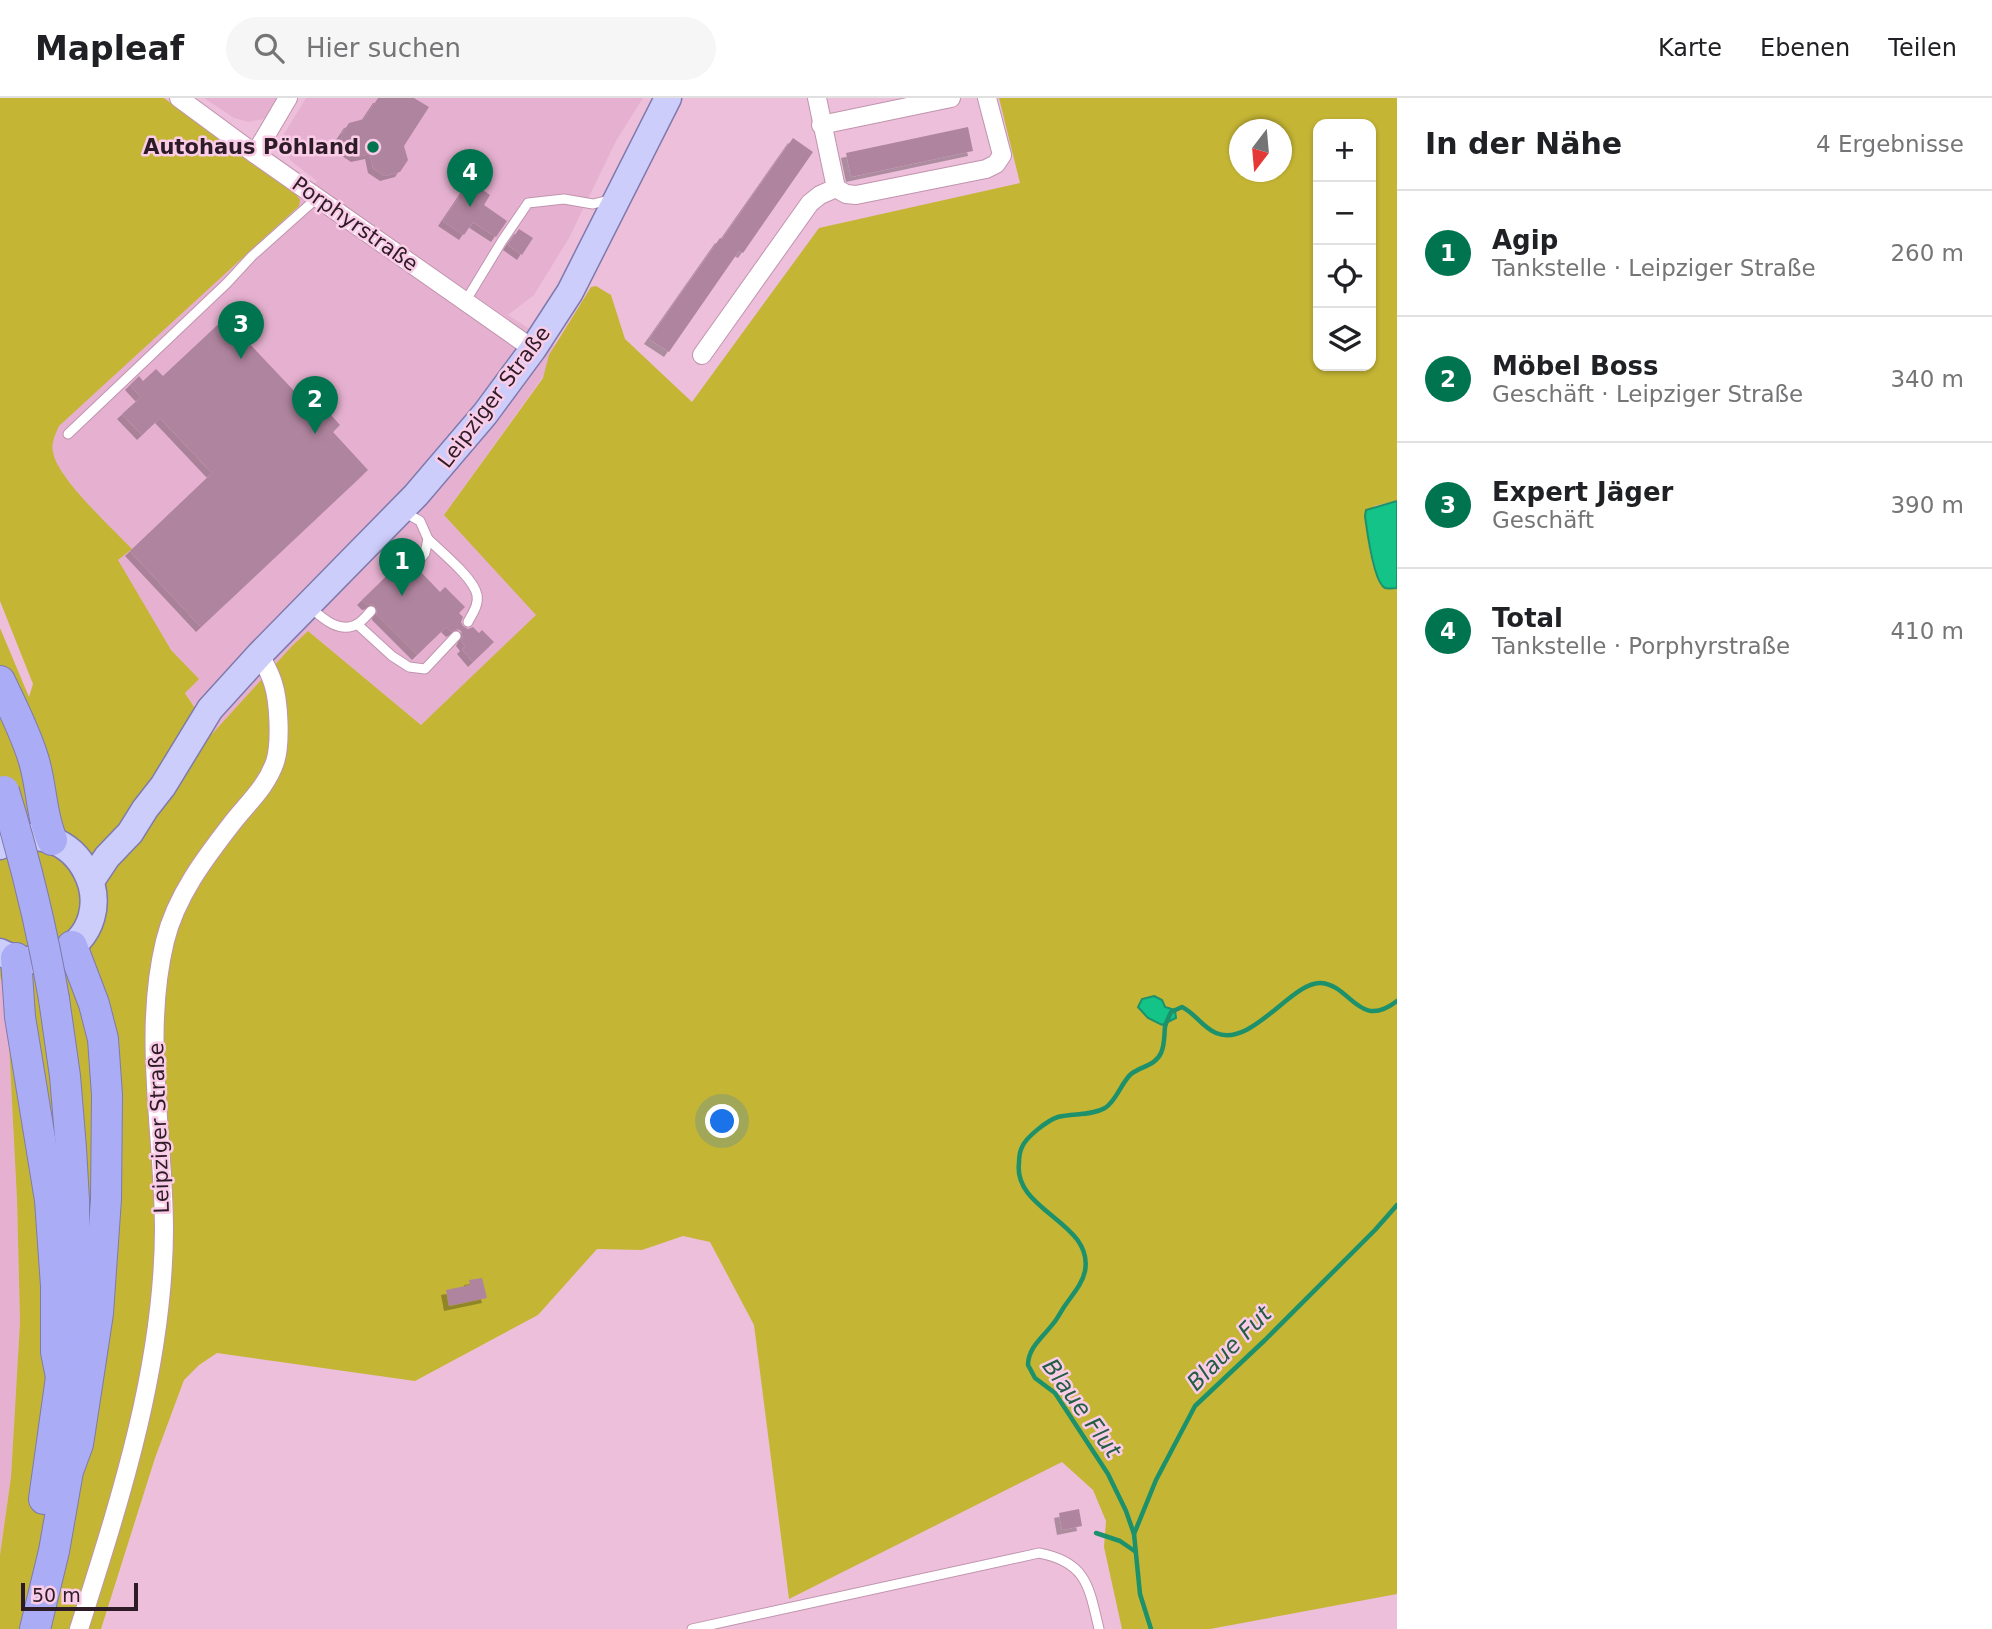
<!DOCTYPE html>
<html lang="de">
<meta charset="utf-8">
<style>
body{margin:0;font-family:"DejaVu Sans",sans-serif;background:#f6f6f6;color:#202124}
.controls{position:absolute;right:21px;top:21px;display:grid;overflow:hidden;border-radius:14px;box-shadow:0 2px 5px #0004}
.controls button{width:63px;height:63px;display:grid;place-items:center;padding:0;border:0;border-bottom:2px solid #e0e0e0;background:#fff;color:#202124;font:35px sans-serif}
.compass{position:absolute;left:1229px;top:21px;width:63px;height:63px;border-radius:50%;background:#fff;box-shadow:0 2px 5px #0004;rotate:196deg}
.scale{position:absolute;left:21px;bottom:18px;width:117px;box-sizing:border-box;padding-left:7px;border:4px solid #2d1c26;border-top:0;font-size:19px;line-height:24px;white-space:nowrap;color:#2d1c26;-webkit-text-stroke:5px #facce7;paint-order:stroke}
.you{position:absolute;left:723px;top:1024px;width:24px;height:24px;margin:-18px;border:5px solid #fff;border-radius:50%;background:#1a73e8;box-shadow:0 0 0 10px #1a73e833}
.badge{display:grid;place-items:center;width:46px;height:46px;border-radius:50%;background:#00744e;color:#fff;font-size:23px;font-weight:700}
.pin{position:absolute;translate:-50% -58px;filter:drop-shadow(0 2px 4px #0008)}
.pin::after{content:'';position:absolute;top:37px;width:24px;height:21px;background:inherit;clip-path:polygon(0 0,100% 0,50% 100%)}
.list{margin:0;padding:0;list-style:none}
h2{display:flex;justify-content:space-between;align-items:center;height:91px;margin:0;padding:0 28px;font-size:30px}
h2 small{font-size:23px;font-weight:400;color:#757577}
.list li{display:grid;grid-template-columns:46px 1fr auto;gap:21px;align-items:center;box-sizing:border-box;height:126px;padding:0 28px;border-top:2px solid #e0e0e0}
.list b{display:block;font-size:26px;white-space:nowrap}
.list p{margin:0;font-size:23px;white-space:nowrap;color:#757577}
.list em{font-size:23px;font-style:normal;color:#757577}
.icon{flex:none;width:38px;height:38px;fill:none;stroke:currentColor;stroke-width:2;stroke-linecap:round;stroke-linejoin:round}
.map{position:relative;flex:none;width:1397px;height:1531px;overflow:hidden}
header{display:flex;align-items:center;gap:42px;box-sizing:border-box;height:98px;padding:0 35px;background:#fff;border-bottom:2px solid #e0e0e0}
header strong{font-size:33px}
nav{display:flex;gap:38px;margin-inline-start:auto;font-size:24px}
.search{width:490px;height:63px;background:#f6f6f6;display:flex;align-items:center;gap:18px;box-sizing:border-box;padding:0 24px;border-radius:38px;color:#757577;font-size:26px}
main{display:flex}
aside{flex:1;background:#fff}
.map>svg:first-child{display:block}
.built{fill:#e6b1d0}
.green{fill:#c4b535;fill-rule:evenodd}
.water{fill:#14c388;stroke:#1c916b;stroke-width:2}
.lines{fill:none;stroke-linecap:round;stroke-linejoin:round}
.stream{stroke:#1c916b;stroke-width:4.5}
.building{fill:#af849e;filter:url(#shadow)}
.lane-casing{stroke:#c094ae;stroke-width:11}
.street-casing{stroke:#c094ae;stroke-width:20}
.primary-casing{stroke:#7e7aad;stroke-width:29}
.highway-casing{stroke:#7e7aad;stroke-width:32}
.lane{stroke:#fff;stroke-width:9}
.street{stroke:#fff;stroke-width:18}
.primary{stroke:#cccdfa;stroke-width:26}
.highway{stroke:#aaacf6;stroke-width:30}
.highway-bridge-casing{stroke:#7e7aad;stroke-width:32;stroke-linecap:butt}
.highway-bridge{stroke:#aaacf6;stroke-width:30}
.poi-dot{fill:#00744e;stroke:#facce7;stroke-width:2.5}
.labels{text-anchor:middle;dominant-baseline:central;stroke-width:5;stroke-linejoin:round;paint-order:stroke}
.poi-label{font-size:21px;font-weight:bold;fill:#2d1c26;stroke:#facce7;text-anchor:end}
.street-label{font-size:21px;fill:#2d1c26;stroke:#facce7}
.water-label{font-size:23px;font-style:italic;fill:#235d44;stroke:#facce7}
</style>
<header>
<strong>Mapleaf</strong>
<div class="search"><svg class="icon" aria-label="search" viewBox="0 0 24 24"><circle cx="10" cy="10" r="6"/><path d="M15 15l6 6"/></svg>Hier suchen</div>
<nav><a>Karte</a><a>Ebenen</a><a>Teilen</a></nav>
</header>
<main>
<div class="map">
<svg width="1397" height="1531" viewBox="0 0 1397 1531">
<defs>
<filter id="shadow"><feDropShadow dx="-5" dy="5" stdDeviation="0" flood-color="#0004"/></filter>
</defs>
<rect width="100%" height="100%" fill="#edbfda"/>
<g class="built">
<path d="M204,0H281L269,20L249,24L234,20Z"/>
<path d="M306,0H643L616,43L569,140L534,197L508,217L562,252L444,417L537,517L421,627L308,533L292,548L212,636L26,346L317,83L291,63L283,47L284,36Z"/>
<path d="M0,878L7,907L17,1102L20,1224L11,1379L0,1457Z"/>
</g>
<path class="green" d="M0,0H164L209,34L296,96L300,102L299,108L59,328C55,337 51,345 53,354C57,380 112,430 132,451L118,462L171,552L199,581L185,595L212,636L292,548L308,533L421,627L536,517L444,417L543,280L549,257L591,189L596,188L611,197L625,241L692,304L819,130L1020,85L999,0H1397V403L1374,408L1365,418C1368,438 1370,475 1384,489L1397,490V1496L1210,1531H1122L1104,1449L1106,1423L1093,1392L1062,1364L789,1501L754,1227L710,1144L683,1138L642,1152L597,1151L538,1217L415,1283L217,1255L199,1267L184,1282L155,1360L101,1531H0V1457L11,1379L20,1224L17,1102L7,907L0,878V530L29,599L33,586L0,503ZM1318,26H1371V268H1318ZM1240,32H1282V74H1240Z"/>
<g class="water">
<path d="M1397,403V490C1393,490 1389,491 1385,490C1373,484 1367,432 1365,418L1366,412Z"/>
<path d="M1154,898L1162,902L1165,909L1175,912L1176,920L1162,927L1148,920L1138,909L1142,901Z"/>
</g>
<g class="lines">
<g class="stream">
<path d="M1096,1435L1120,1443L1136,1454"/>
<path d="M1134,1436L1126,1413L1108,1376L1055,1295L1035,1280L1028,1267C1028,1250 1042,1240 1052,1227C1057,1222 1060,1215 1064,1209C1072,1197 1082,1187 1085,1173C1094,1124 1013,1113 1019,1065C1019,1060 1020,1053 1022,1049C1026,1039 1048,1022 1058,1019C1073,1015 1091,1018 1105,1010C1117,1002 1121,985 1131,976C1141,968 1155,968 1161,955C1165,946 1164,938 1165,929C1166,924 1169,919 1171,914L1182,909C1196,916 1202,929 1216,935C1252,950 1292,883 1321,885C1351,887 1359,933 1397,903"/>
<path d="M1151,1531L1140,1496L1134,1436L1156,1382L1195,1308L1265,1242L1375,1132L1397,1107"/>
</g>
</g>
<g class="building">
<path d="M378,0H414L429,9L404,48L408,62L400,74L385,78L373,70L370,56L356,59L344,51L341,37L349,25L364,21Z"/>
<path d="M968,29L973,53L851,79L846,55Z"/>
<path d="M793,40L813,54L743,155L739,153L669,254L649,241L720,140L722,141Z"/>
<path d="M470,83L490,97L484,107L507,123L496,139L473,124L464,137L443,123Z"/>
<path d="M519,131L533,140L522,157L508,147Z"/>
<path d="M225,220L315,315L323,308L340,327L333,334L368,372L201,529L130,453L212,375L160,320L142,337L122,316L141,299L130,287L139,278L143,283L156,271L163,278Z"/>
<path d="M406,459L410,463L408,466L410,472L414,474L419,472L440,494L445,489L465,509L459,515L463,519L461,524L463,528L468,531L473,529L479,535L482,532L494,544L473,564L462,551L465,548L461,543L463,539L461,533L457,531L451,534L446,529L417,557L377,517L376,509L372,506L367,507L362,502Z"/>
<path d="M482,1180L487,1200L449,1208L446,1192L470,1187L469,1182Z"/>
<path d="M1079,1411L1082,1428L1062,1432L1059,1415Z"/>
</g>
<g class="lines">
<defs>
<g id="lane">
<path d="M465,204L502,143L528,105L564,101L593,106L609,102"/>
<path d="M68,336L227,185L252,158L317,100"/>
<path d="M404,414L420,423L428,441L425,455L415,467"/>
<path d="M428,441C441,454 474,480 477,497C479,507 472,516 468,524"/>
<path d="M310,509C323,521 341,537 359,525C363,522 367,517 371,513"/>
<path d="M357,526L392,558L409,569L425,571L456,538"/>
<path d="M692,1531L1039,1455C1087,1464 1089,1489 1099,1531"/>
</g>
<g id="street">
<path d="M179,0L255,56L533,251"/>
<path d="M817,0L836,90L846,96L856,97L986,71L996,66L1002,57L987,0"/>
<path d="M821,27L951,0"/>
<path d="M255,56L288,0"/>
<path d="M702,257L810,105L820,97L836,90"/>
<path d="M79,1531C120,1402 163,1271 164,1133C164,1037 142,938 165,843C176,798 205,760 233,724C248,705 267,688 275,664C281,646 279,603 273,585C270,575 264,565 260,556"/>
</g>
<g id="primary">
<path d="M0,748C77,706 134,822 57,857C39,865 18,864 0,854"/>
<path d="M91,783L107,759L130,735L145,711L163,688L210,611L260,556L416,397L485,316L533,251L570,194L668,0"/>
</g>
<g id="highway">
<path d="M0,583C12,609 26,635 34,663C42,690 41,717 52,742"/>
<path d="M16,860L20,919L50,1102L56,1188V1254L61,1279"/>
<path d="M54,901L65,978L71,1050L74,1102V1211L78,1236L76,1261"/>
<path d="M44,1401L61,1279L65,1260"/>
<path d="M35,1531L54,1453L68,1373L78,1346L88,1281L98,1215L106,1101L107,997L103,941L94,906L72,848"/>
</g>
</defs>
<use href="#lane" class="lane-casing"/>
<use href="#street" class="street-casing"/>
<use href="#primary" class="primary-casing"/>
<use href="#highway" class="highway-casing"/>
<use href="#lane" class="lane"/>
<use href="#street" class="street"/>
<use href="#primary" class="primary"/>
<use href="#highway" class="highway"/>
<defs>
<path id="highway-bridge" d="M4,693C25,762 42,830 54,901"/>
</defs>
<use href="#highway-bridge" class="highway-bridge-casing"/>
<use href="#highway-bridge" class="highway-bridge"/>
</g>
<circle class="poi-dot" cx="373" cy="49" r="7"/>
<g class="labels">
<g class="poi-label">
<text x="359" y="49">Autohaus Pöhland</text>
</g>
<g class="street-label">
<text transform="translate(355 126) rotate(35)">Porphyrstraße</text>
<text transform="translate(494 299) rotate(-53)">Leipziger Straße</text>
<text transform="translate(159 1030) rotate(-92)">Leipziger Straße</text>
</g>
<g class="water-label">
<text transform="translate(1229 1250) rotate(-45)">Blaue Fut</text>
<text transform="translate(1082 1310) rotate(54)">Blaue Flut</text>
</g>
</g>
</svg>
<div class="controls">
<button>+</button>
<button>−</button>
<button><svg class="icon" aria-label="locate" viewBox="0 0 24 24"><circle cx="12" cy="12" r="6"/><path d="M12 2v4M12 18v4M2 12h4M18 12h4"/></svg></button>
<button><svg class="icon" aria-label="layers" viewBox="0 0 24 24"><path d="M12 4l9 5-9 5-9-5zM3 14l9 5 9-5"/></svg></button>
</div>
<svg class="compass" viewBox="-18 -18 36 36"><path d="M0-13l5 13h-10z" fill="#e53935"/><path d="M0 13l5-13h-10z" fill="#757577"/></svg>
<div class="scale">50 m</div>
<div class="you"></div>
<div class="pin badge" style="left:402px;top:498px">1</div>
<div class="pin badge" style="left:315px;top:336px">2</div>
<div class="pin badge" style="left:241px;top:261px">3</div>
<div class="pin badge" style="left:470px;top:109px">4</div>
</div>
<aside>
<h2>In der Nähe<small>4 Ergebnisse</small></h2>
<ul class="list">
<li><span class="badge">1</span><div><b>Agip</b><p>Tankstelle · Leipziger Straße</p></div><em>260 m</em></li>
<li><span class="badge">2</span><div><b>Möbel Boss</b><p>Geschäft · Leipziger Straße</p></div><em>340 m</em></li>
<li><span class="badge">3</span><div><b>Expert Jäger</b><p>Geschäft</p></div><em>390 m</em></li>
<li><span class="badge">4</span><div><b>Total</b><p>Tankstelle · Porphyrstraße</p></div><em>410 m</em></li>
</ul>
</aside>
</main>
